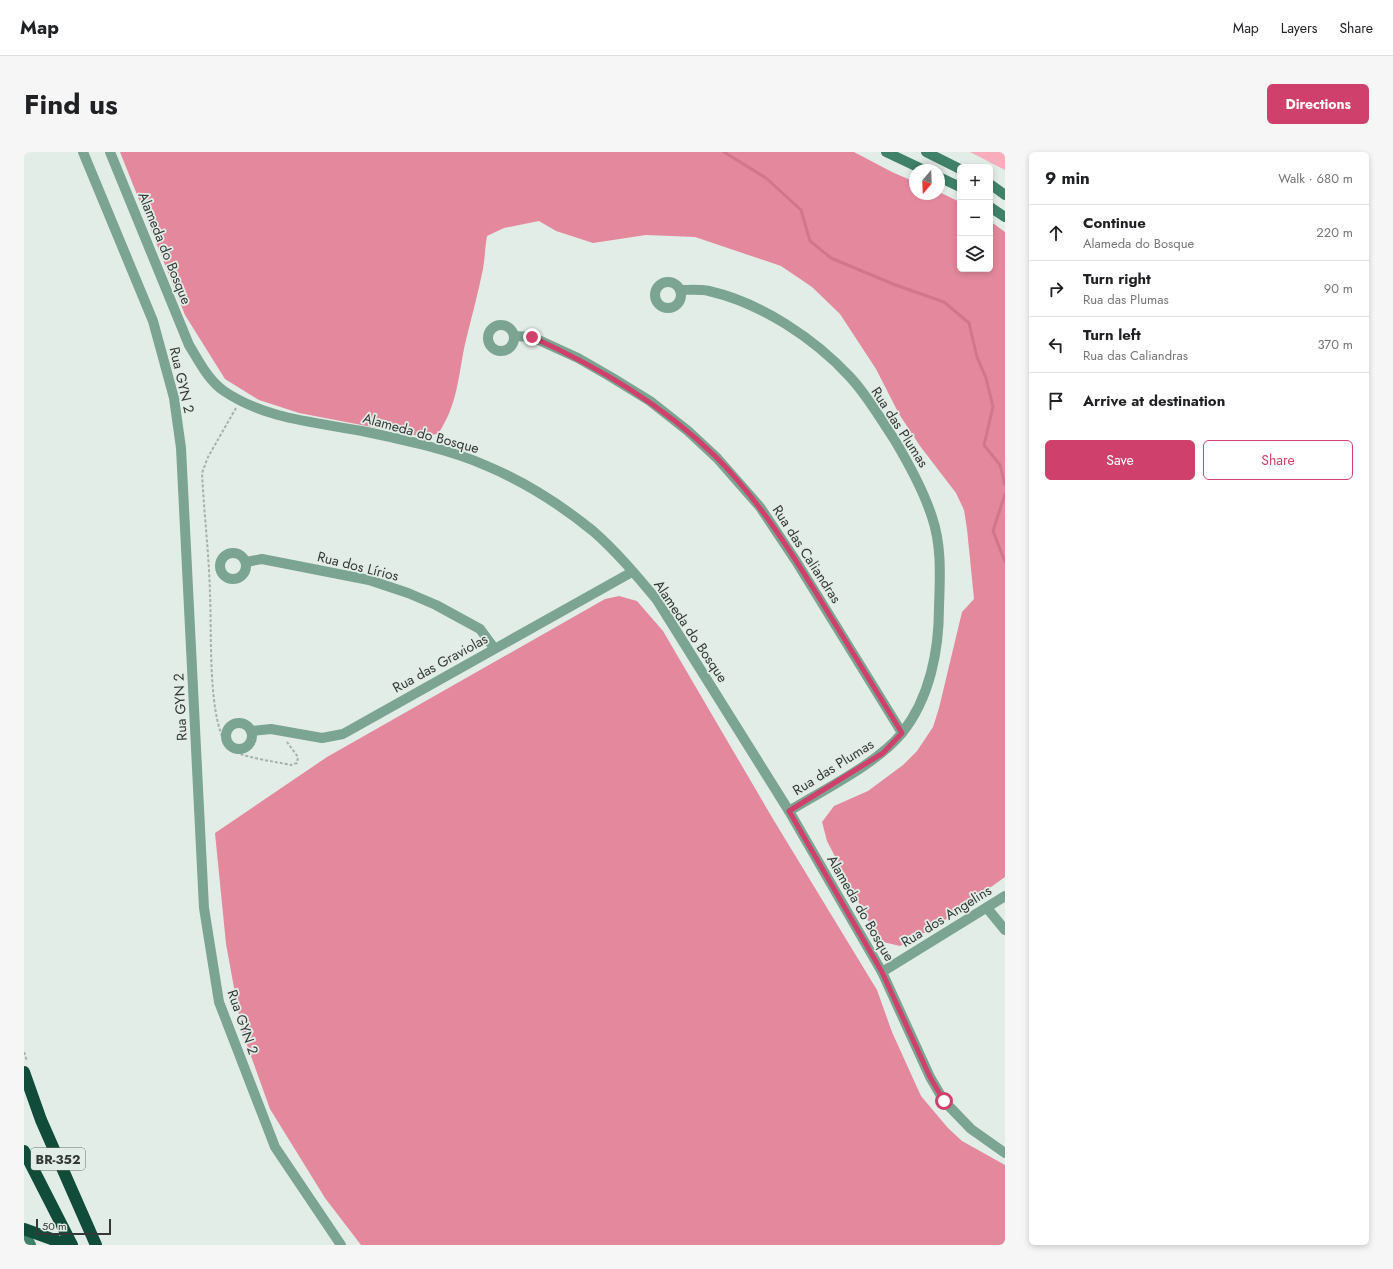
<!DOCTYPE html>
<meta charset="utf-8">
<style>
body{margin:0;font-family:Jost,sans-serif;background:#f6f6f6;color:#202124}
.controls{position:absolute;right:12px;top:12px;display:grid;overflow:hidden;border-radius:6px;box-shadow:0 2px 6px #0003}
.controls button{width:36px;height:36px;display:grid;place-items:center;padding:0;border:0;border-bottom:1px solid #e0e0e0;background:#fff;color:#202124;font:20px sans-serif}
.compass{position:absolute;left:885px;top:12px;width:36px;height:36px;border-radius:50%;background:#fff;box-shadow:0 2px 6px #0003;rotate:199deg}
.scale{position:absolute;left:12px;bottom:10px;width:75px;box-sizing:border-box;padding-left:4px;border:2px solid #343836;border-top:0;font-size:11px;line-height:14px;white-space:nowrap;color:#343836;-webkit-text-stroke:3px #e3ede8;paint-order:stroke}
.stop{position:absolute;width:12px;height:12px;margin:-9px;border:3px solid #cf416c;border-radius:50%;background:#fff}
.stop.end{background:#cf416c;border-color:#fff;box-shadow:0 1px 4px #0008}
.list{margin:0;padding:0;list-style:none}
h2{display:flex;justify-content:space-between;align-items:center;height:52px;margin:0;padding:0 16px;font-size:17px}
h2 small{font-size:13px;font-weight:400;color:#757577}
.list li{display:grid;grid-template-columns:26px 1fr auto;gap:12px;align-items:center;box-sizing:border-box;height:56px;padding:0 16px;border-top:1px solid #e0e0e0}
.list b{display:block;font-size:15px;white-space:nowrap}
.list p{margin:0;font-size:13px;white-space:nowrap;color:#757577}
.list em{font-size:13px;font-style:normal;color:#757577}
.actions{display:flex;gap:8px;padding:12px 16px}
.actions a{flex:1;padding:9px 0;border:1px solid #cf416c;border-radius:6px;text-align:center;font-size:14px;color:#cf416c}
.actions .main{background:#cf416c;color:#fff}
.icon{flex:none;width:22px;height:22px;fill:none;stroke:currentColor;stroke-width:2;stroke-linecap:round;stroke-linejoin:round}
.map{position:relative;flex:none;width:981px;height:1093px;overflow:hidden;border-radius:6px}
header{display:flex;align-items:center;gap:24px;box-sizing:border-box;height:56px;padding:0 20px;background:#fff;border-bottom:1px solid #e0e0e0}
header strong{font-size:19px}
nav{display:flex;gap:22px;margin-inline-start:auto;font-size:14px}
.intro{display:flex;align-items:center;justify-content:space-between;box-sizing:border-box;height:96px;padding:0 24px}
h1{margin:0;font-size:28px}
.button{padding:10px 18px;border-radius:6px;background:#cf416c;color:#fff;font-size:14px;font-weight:700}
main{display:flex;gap:24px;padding:0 24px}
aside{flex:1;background:#fff;border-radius:6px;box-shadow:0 2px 6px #0003}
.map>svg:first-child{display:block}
.green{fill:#f7adbc}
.forest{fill:#e4899d}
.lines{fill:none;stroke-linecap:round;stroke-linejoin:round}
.stream{stroke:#d0778b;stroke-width:3}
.path{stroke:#a8b0ac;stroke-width:2;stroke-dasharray:3 2;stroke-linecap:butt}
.street{stroke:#7ba493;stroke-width:10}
.secondary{stroke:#408169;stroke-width:10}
.highway{stroke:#104c39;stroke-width:12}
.route{stroke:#cf416c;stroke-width:5}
.labels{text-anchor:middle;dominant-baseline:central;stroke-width:3.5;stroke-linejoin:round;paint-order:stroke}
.shield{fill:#e3ede8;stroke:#686e6b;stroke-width:1}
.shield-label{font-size:13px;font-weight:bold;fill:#343836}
.street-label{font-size:14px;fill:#343836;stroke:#e3ede8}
</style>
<header>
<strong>Map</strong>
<nav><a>Map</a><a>Layers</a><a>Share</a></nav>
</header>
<div class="intro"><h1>Find us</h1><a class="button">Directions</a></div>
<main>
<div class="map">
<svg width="981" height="1093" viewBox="0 0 981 1093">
<rect width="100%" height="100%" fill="#e3ede8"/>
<path class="green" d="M946,0H981V18Z"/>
<g class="forest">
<path d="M96,0H830L868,20L891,30V42H915V40L936,50V117H966V69L981,80V725L911,775L876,794L859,790L849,778L803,689L798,670L810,654L844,639L879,613L893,599L909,575L915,556L938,460L950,447L943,377L940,358L932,341L896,294L875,262L852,217L816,162L788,135L757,114L671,85L622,83L569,91L532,79L515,69L480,76L463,84C461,95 461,106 459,117C454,142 447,167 441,192C434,225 434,252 414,282L395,284L275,261L235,248L201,227L161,163Z"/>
<path d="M595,444L613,449L639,479L749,667L853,838L868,880L897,944L924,976L938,989L981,1013V1093H337L301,1046L246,957L218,879L202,792L191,681L303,605L581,447Z"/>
</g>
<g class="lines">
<g class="stream">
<path d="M700,0L742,26L777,58L786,89L807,106L869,132L920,150L945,171L953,205L962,226L969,255L960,293L976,313L981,333"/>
<path d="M981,342L969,379L981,410"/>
</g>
<g class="path">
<path d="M212,256L184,305L178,321C180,361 185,402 186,442C188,478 183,568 204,595C212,605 254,610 267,613L273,611L274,605L263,590"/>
<path d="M0,900L3,909"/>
</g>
<g class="street">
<path d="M59,0L129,169L150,246L157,296L180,756L195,850L251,995L317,1093"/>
<path d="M86,0L165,193C175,209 184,228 200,239C241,267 290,270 338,279C377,287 428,298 463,314C501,330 537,353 569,379C592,399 613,424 633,448L765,659L858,820L906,925L920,949L947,977L981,1001"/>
<circle cx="644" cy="143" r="13"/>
<path d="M656,138C666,138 676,137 685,139C737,151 790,186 826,225C843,243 856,266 870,287C885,312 899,337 908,365C918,394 916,425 915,455C915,498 906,546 878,581C854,611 799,638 765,659"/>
<circle cx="477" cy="186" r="13"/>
<path d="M490,184L508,185L554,206L587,225L626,249L664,279L693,306L736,355L772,409L878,581"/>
<circle cx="209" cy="414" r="13"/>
<path d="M222,410L238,407L345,428L384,441L412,453L456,477L470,496"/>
<circle cx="215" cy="584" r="13"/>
<path d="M227,579L247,577L298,586L319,582L608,420"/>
<path d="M963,756L981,778"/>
<path d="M858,820L981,744"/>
</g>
<g class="secondary">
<path d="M862,0L900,18"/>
<path d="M902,0L936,17"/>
<path d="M915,25L936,35"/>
<path d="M966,32L981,43"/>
<path d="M966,55L981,65"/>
<path d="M0,1079L7,1093"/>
</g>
<g class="highway">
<path d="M0,920L17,968L72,1093"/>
<path d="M0,999L48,1093"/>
<path d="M0,1077L44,1093"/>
</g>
</g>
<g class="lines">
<path class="route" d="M508,185C576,216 639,253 692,305C733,346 764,395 794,444C822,490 850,535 878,581L859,601L765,659L858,820L906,925L920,949"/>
</g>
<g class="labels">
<rect class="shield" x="7" y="996" width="54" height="22" rx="3"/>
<g class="shield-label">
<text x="34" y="1007">BR-352</text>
</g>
<g class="street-label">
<text transform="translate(141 96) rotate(68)">Alameda do Bosque</text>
<text transform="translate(158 228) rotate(77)">Rua GYN 2</text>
<text transform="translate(876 275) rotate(57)">Rua das Plumas</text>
<text transform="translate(397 281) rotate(15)">Alameda do Bosque</text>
<text transform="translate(783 402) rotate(57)">Rua das Caliandras</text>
<text transform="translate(334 414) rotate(14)">Rua dos Lírios</text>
<text transform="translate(667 479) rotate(56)">Alameda do Bosque</text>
<text transform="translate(416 511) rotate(-29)">Rua das Graviolas</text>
<text transform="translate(156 555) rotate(-93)">Rua GYN 2</text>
<text transform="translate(809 615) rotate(-32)">Rua das Plumas</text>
<text transform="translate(837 756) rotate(60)">Alameda do Bosque</text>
<text transform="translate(922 764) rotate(-32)">Rua dos Angelins</text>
<text transform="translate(219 870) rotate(71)">Rua GYN 2</text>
</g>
</g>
</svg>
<div class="controls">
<button>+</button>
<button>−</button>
<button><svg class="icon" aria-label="layers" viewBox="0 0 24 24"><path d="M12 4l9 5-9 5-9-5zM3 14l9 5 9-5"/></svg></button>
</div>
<svg class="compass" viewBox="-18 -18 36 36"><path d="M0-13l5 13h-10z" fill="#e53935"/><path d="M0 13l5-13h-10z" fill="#757577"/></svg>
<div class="scale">50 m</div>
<div class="stop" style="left:920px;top:949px"></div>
<div class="stop end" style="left:508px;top:185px"></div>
</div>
<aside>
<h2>9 min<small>Walk · 680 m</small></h2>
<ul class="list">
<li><svg class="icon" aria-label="ahead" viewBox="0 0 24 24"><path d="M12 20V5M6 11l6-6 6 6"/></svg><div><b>Continue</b><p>Alameda do Bosque</p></div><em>220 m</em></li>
<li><svg class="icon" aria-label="right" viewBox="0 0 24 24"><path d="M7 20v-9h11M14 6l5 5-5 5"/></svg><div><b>Turn right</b><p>Rua das Plumas</p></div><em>90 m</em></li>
<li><svg class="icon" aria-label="left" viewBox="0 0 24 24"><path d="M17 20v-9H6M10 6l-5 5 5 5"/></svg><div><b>Turn left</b><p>Rua das Caliandras</p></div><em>370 m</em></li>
<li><svg class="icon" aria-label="arrive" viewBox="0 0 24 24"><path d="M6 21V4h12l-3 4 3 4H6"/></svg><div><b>Arrive at destination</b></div></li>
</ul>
<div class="actions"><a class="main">Save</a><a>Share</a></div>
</aside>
</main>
